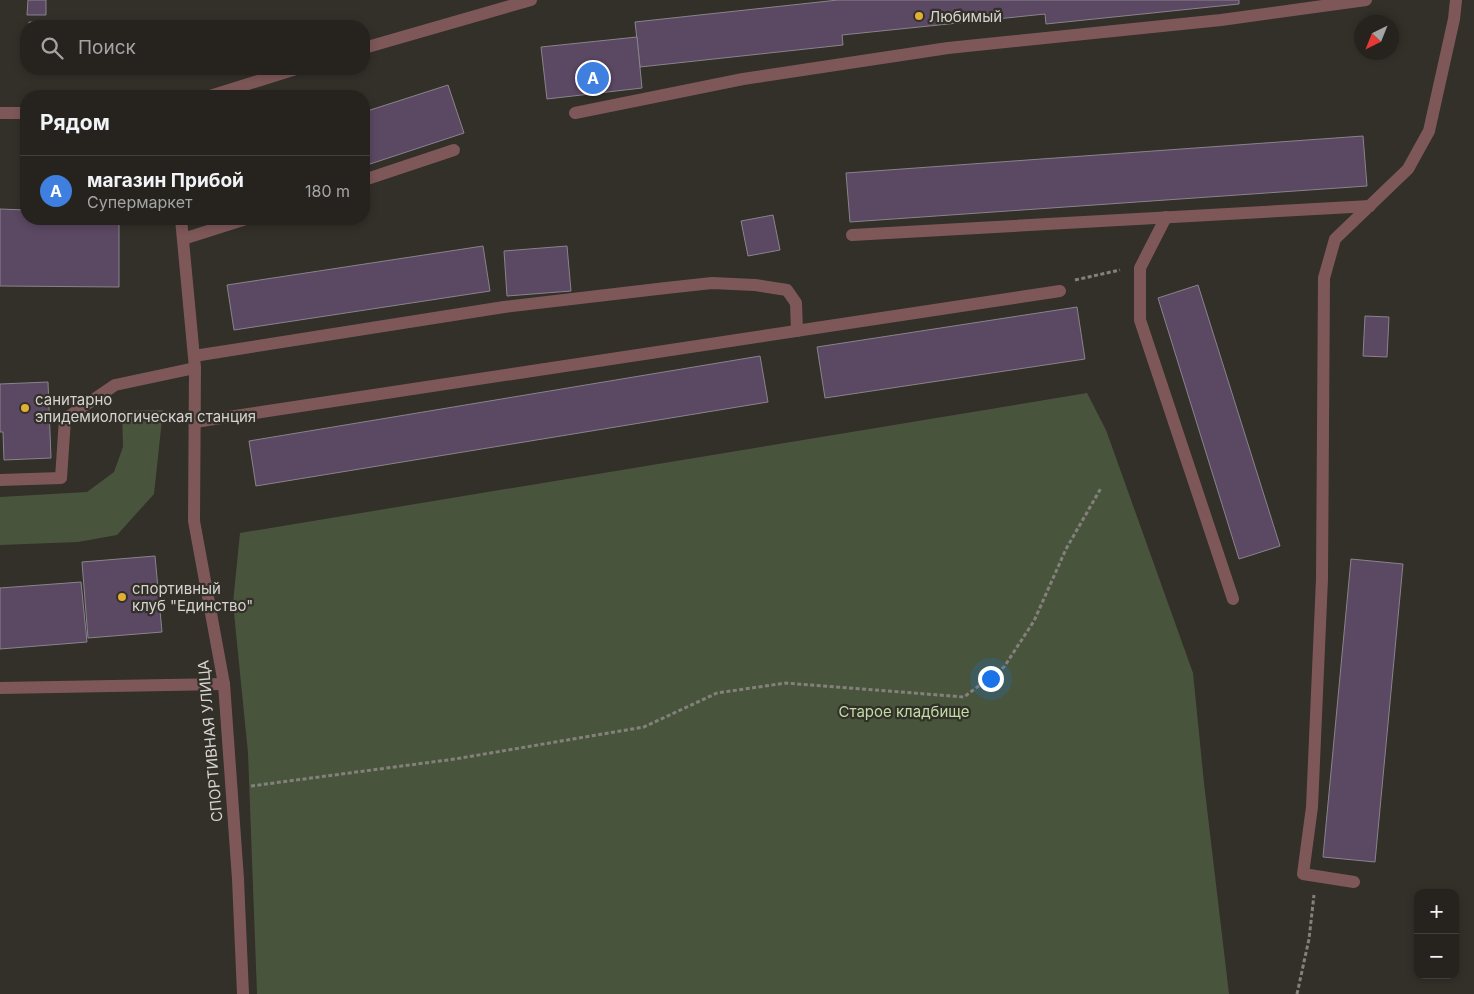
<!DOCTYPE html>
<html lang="ru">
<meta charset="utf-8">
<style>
body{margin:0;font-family:Inter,sans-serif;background:#2e2b28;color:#f1f3f6}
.controls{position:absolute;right:15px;bottom:15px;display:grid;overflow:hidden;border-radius:10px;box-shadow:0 2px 8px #0003}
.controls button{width:45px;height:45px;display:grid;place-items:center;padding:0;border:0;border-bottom:1px solid #42403d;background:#26231f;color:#f1f3f6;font:25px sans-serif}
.compass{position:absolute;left:1354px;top:15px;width:45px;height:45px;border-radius:50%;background:#26231f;box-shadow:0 2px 8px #0003;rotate:223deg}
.you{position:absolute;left:990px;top:678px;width:18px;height:18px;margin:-12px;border:4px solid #fff;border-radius:50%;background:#1a73e8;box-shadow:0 0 0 8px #1a73e833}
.badge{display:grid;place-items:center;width:32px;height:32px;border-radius:50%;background:#e1af34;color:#fff;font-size:16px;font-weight:700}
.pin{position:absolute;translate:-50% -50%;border:2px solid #fff;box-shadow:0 1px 5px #0006}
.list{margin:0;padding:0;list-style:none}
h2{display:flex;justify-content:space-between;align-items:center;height:65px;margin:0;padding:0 20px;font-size:21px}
h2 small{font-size:16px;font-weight:400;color:#a4a4a4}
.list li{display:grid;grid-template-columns:32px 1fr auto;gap:15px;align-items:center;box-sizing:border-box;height:70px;padding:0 20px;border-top:1px solid #42403d}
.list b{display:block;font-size:19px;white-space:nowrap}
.list p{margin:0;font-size:16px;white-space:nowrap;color:#a4a4a4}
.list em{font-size:16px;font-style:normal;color:#a4a4a4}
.icon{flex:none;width:28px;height:28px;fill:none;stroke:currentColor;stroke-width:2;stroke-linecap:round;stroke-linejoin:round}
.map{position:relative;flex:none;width:1474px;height:994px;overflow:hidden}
.search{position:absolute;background:#26231f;box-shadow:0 2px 8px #0003;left:20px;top:20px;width:350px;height:55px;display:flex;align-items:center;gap:12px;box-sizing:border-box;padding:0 18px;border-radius:20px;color:#a4a4a4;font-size:19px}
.panel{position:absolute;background:#26231f;box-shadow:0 2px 8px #0003;left:20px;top:90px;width:350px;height:135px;border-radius:20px}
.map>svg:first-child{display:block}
.green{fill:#48553c}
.building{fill:#5b4863;stroke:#89848c}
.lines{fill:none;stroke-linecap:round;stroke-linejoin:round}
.path{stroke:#84817c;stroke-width:3;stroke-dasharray:4 2.5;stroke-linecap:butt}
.minor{stroke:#7e5859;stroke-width:12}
.poi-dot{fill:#e1af34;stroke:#332f29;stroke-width:2}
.labels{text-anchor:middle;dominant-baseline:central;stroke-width:4.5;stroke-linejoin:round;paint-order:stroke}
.poi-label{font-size:15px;fill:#d6d4d0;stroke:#332f29;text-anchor:start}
.park-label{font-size:15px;fill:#c1dda5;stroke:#332f29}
.street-label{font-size:15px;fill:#d6d4d0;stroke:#332f29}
</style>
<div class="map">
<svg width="1474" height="994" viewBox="0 0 1474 994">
<rect width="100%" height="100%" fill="#332f29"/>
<g class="green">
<path d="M1087,393L1106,430L1193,673L1204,783L1229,994H257L248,753L233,603L240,533Z"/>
<path d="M163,410L154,494L117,535L78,542L0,545V497L87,492L114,472L123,447L122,411Z"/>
</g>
<g class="building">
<path d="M28,0H46V15H27Z"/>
<path d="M838,0H1239V4L1046,24L1045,14L842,35L843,45L640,67L635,22Z"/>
<rect x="126" y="21" width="25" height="5"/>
<path d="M29,22L60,24V26H29Z"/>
<path d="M637,37L642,88L547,99L541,47Z"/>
<path d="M81,69H115L81,72Z"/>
<path d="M448,85L464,133L364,166V112Z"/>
<path d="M1363,136L1367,186L850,222L846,173Z"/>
<path d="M0,209L26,210V219H119V287L0,286Z"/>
<path d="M773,215L780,250L748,256L741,221Z"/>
<path d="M483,246L490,291L234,330L227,285Z"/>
<path d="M567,246L571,291L507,296L504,251Z"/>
<path d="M1198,285L1280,546L1239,559L1158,298Z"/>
<path d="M1077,307L1085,359L825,398L817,347Z"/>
<path d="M1365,316L1389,317L1387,357L1363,356Z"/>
<path d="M760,356L768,402L256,486L249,441Z"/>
<path d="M48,382L51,458L4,460L3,432H0V384Z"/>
<path d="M155,556L162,632L88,638L82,562Z"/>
<path d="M1351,559L1403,564L1375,862L1323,857Z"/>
<path d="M81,582L87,642L0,649V588Z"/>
</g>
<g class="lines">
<g class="path">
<path d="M1075,280L1120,270"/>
<path d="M251,786L455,759L644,727L717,693L786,683L964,697L1004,667L1034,621L1066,549L1101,488"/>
<path d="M1297,994L1309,939L1314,895"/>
</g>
<g class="minor">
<path d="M364,48L531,0"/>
<path d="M210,96L296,69"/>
<path d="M0,113H26"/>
<path d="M575,113L743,79L948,48L1221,20L1366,0"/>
<path d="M364,180L454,150"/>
<path d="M1166,217L1140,268V320L1233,599"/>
<path d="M181,219L195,368L194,521L224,684L238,879L243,994"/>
<path d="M852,235L1370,206"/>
<path d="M183,239L246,219"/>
<path d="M194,356L504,307L666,288L712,283L755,285L787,290L796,303L797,331"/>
<path d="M195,422L1060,291"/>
<path d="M0,480L61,478L65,419L115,385L195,368"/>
<path d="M0,688L224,684"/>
<path d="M1354,882L1303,874L1312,807L1322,579L1324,278L1335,239L1408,169L1429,131L1454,19L1456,0"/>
</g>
</g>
<g class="poi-dot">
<circle cx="919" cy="16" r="5"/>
<circle cx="25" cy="408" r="5"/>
<circle cx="122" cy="597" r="5"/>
</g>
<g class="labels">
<g class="poi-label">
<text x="929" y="16">Любимый</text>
<text x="35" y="399">санитарно<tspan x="35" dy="17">эпидемиологическая станция</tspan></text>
<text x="132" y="588">спортивный<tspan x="132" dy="17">клуб "Единство"</tspan></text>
</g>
<g class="park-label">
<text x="904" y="711">Старое кладбище</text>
</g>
<g class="street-label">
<text transform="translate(210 741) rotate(-95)">СПОРТИВНАЯ УЛИЦА</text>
</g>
</g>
</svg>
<div class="controls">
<button>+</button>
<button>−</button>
</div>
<svg class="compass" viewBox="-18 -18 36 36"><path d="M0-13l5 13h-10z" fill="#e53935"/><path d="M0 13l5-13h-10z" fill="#a4a4a4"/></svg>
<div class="you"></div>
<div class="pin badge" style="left:593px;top:78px;background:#3f7fe0">A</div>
<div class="search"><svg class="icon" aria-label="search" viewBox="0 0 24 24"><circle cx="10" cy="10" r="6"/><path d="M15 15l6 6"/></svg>Поиск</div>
<section class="panel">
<h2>Рядом<small></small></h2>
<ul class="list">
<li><span class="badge" style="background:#3f7fe0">A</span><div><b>магазин Прибой</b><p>Супермаркет</p></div><em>180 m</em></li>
</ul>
</section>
</div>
